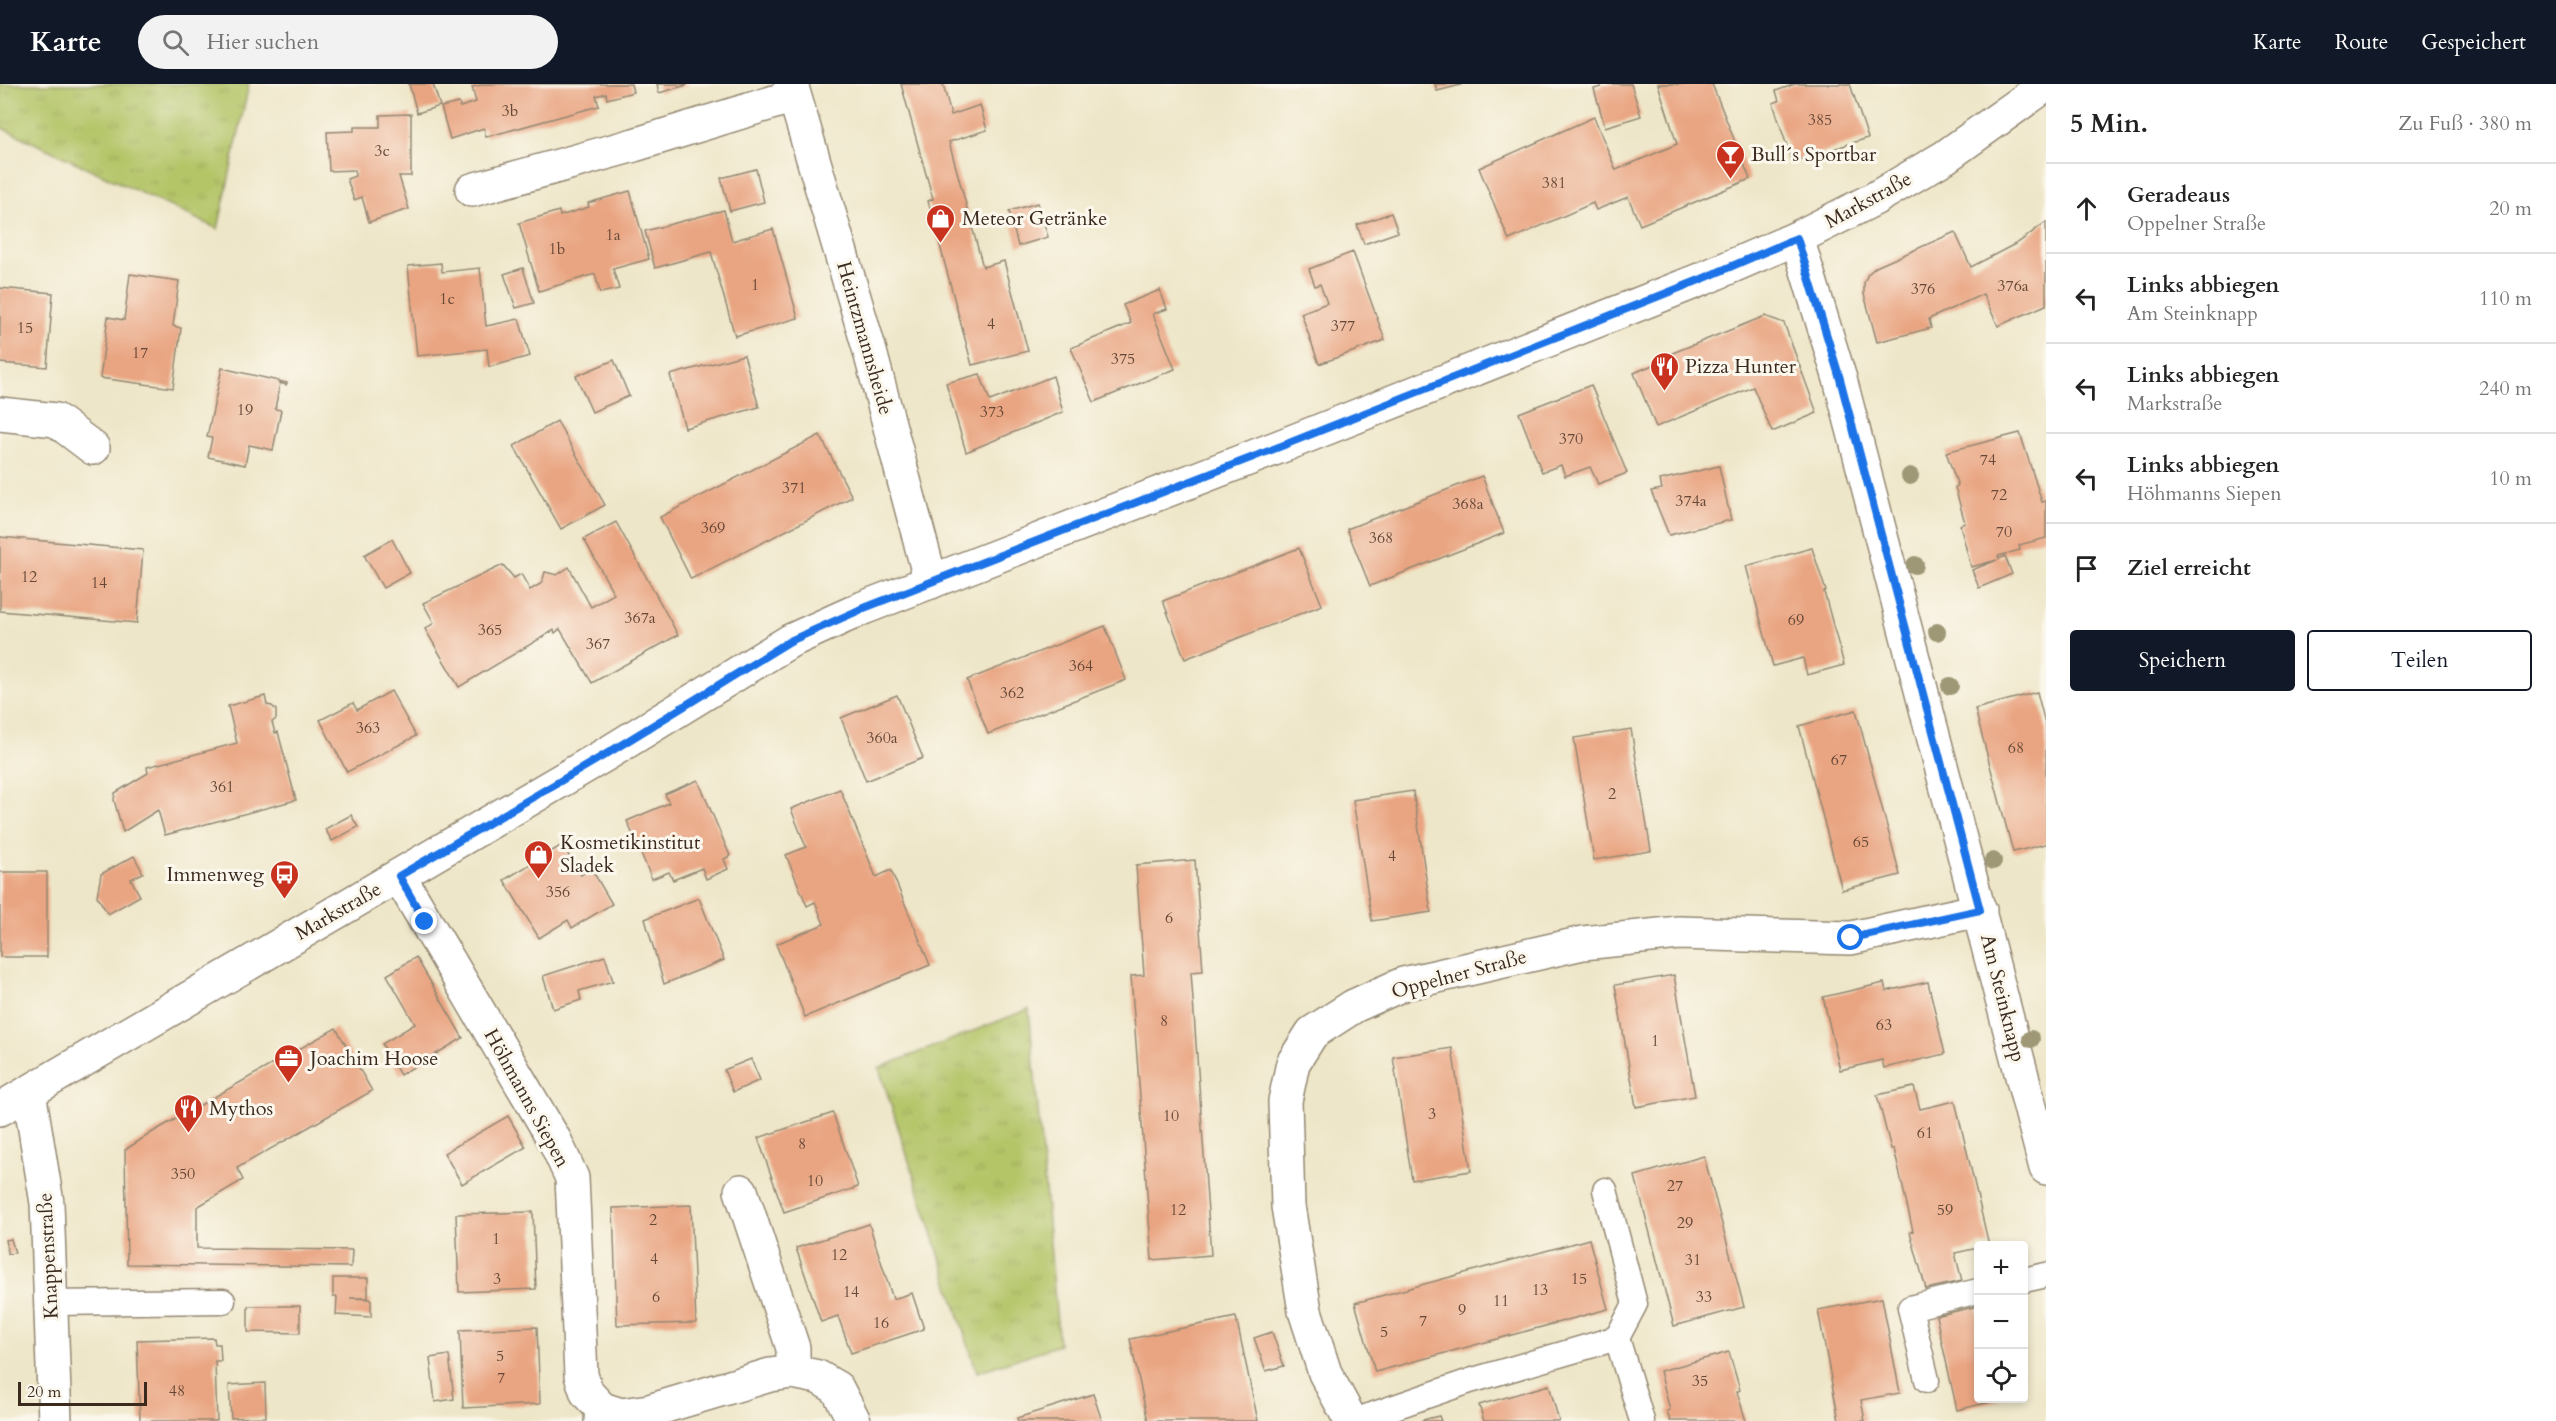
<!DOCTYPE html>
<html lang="de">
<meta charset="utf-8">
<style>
body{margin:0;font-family:Cardo,serif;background:#f2f2f2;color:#222}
.controls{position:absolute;right:18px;bottom:18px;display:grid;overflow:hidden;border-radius:6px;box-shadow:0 3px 9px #0003}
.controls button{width:54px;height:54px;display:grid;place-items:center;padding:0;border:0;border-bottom:2px solid #e0e0e0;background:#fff;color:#222;font:30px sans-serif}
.scale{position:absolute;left:18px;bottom:15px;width:129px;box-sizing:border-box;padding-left:6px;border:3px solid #3b2a1e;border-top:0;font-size:16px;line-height:21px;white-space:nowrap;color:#3b2a1e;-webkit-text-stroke:4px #fbf7ec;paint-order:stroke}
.stop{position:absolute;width:18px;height:18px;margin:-14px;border:4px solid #1a73e8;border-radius:50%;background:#fff}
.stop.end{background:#1a73e8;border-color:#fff;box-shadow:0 2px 6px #0008}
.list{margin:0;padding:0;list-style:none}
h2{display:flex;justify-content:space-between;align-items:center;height:78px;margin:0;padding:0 24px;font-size:26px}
h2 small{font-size:20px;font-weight:400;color:#767676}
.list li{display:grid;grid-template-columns:39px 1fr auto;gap:18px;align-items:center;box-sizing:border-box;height:90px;padding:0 24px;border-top:2px solid #e0e0e0}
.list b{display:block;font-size:22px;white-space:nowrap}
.list p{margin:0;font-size:20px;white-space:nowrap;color:#767676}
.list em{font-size:20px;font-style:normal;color:#767676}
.actions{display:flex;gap:12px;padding:18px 24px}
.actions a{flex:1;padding:14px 0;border:2px solid #111827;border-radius:6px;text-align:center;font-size:21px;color:#111827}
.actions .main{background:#111827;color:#fff}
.icon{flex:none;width:33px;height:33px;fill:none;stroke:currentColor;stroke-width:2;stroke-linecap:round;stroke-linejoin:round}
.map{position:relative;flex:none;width:2046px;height:1337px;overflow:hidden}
header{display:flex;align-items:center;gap:36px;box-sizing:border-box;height:84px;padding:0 30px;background:#111827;color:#fff}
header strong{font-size:28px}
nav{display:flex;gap:33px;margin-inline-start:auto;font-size:21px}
.search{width:420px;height:54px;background:#f2f2f2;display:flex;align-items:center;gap:15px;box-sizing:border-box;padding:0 21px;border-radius:33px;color:#767676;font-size:22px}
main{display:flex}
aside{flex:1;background:#fff}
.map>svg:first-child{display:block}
.grass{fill:url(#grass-tufts);stroke:#787842;stroke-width:1.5}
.building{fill:#e9a481}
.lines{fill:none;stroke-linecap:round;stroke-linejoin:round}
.lane-casing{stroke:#948873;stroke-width:27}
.street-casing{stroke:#948873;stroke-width:36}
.secondary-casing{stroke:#948873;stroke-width:36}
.lane{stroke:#fff;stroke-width:24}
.street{stroke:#fff;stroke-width:33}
.secondary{stroke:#fff;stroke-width:33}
.tree{fill:#9f9877}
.route{stroke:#1a73e8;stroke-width:8}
.labels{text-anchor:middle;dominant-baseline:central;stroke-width:6;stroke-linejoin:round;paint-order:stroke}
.number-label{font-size:16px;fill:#664837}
.poi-label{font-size:20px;fill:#3b2a1e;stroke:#fbf7ec;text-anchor:start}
.street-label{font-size:20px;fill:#3b2a1e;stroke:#fbf7ec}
</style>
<header>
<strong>Karte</strong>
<div class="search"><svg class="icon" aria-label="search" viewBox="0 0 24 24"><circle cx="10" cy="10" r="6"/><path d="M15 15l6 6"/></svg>Hier suchen</div>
<nav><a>Karte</a><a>Route</a><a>Gespeichert</a></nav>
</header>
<main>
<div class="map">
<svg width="2046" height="1337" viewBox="0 0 2046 1337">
<defs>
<pattern id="grass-tufts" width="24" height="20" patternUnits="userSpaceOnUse" patternTransform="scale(1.5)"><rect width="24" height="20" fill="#b4c567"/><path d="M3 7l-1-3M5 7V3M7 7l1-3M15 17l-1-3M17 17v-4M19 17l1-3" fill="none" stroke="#9ca959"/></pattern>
</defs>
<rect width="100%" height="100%" fill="#fbf7ec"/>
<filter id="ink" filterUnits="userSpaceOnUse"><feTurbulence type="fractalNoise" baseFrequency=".0167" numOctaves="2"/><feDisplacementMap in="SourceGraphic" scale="12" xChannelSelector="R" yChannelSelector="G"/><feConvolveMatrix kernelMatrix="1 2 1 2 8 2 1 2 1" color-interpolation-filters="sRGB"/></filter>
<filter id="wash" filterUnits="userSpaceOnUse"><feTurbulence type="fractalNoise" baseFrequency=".008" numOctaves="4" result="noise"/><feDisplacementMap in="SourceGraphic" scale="24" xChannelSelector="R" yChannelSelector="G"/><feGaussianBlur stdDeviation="1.35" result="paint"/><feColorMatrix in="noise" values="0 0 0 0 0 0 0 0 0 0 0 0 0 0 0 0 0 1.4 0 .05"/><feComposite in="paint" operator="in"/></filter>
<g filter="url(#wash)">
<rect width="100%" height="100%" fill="#eee6c8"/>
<g class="grass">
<path d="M0,0H249L218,145L0,43Z"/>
<path d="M1029,925L1059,1261L977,1288L879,984Z"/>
</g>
<g id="blocks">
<g class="building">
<path d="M409,0H433L440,22L417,29Z"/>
<path d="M485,0H631L633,8L607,15L606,9L596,12L599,22L486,53L484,44L450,55L441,23L459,19L460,23L476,18L472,3Z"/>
<path d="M657,0H687V1L659,9Z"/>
<path d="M901,0H943L951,31L980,21L987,46L949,58L983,183L1004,177L1028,267L972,281L928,117L933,115Z"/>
<path d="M1435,0H1461V1L1437,7Z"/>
<path d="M1601,0H1631L1641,32L1605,43L1594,5L1601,3Z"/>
<path d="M1658,0H1712L1750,95L1640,141L1628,113L1596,126L1593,119L1509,156L1479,84L1594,33L1616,86L1677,60Z"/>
<path d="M1795,0H1850L1868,54L1792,78L1773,19L1779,17L1776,7Z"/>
<path d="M411,30V92H399L409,125L369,138L362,113L354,116L347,95L355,92V86L329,87L327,48L354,47V43H380V31Z"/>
<path d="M756,85L764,118L730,127L721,94Z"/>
<path d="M630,107L649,175L613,185L619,205L600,209L595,190L539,207L519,139L559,127L560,132L589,123L588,119Z"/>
<path d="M1038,119L1048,153L1018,162L1009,127Z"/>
<path d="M724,126L732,157L773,145L798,234L735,252L711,168L655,184L645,147Z"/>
<path d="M1391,129L1398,148L1364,160L1357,141Z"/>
<path d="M2046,138V221L1998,242L1983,210L1929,235L1931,244L1877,258L1864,210V199L1868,190L1876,183L1955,148L1971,183L2019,158Z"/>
<path d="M1353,168L1385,256L1319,280L1301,229L1327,219L1320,200L1315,202L1309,185Z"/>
<path d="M441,179L442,188L480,184L486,242L519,235L530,272L489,283L487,265L417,272L408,182Z"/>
<path d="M523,184L534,219L516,224L504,190Z"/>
<path d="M130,190L179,197L173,242L181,244L173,304L100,294L108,233L124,236Z"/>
<path d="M0,204L53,209L47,283L0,279Z"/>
<path d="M1160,206L1167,225L1153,230L1175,285L1094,318L1071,264L1131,239L1123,221Z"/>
<path d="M1765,232L1784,239L1817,329L1772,348L1753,303L1656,343L1634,289L1671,273L1670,270Z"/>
<path d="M744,271L759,323L685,344L670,291Z"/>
<path d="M614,276L629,312L592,328L576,292Z"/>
<path d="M222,284L287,299L286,301L280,299L275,325L281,326L273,366L249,361L245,381L208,373L212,354L207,353Z"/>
<path d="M980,290L990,317L1053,292L1063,328L966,368L946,299Z"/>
<path d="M1591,301L1627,389L1598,400L1590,383L1565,392L1561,381L1542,388L1519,329Z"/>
<path d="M557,337L605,421L561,445L514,362Z"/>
<path d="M2020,349L2042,418L2046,417V454L2019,461L2020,466L1998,472L1999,475L2005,472L2012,490L1979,504L1972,486L1997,476L1971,483L1960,441L1965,439L1955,403L1958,402L1946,368Z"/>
<path d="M820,351L852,413L691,495L660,433Z"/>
<path d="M1719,382L1731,436L1669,451L1651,407L1662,405L1660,396Z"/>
<path d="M1482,392L1504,449L1370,502L1347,445Z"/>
<path d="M616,438L678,551L592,599L560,545L555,549L554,546L459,603L425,545L434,539L423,519L503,481L514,494L521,490L530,506L542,499L545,488L557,491L569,483L591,523L614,510L584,455Z"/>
<path d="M0,453L143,466L137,539L0,527Z"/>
<path d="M392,455L410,489L383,504L364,471Z"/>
<path d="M1299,464L1322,521L1185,575L1163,517Z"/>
<path d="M1812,464L1826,507L1824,508L1844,581L1807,591L1803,574L1773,582L1746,482Z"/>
<path d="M1105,542L1126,596L988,650L967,596Z"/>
<path d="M391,607L416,652L347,688L320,636L353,619L357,626Z"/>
<path d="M2037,608L2046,643V760L2013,768L1975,625Z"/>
<path d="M897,611L923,674L866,697L841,634Z"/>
<path d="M265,612L267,621L272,622L276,626V635L272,638L275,649L278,648L296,716L165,751L158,726L123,748L114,716L115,709L148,689L147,683L237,659L228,622Z"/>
<path d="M1856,626L1900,791L1842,806L1799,642Z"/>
<path d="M1631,645L1651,767L1594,776L1574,654Z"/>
<path d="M698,696L730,772L724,775L728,785L706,795L702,784L673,796L669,788L652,795L627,737L669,719L665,710Z"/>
<path d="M840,705L876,793L891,786L930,881L805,933L776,860L824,840L815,818L807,822L786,771L806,763L791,725Z"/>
<path d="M1413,707L1431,828L1372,837L1353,716Z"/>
<path d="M351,731L358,743L332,757L325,745Z"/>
<path d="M562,761L581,791L591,784L612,820L572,844L568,836L539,854L504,796Z"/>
<path d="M134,772L143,789L131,795L140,812L108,830L97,812L101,790Z"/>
<path d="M1195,776L1203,887L1191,888L1211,1171L1152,1176L1131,892L1144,891L1136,781Z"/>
<rect x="0" y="788" width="47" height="85"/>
<path d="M699,814L724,876L664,900L645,835Z"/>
<path d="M605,872L613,897L579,907L581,916L553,925L543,892Z"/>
<path d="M416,873L463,954L400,991L382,960L415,940L387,891Z"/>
<path d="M1674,891L1695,1012L1636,1023L1615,901Z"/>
<path d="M1928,898L1945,970L1884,984L1882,976L1840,986L1823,913L1884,899L1886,907Z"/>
<path d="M336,944L372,1007L237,1084L243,1096L197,1123V1164L352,1166L351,1183L127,1180L125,1066L151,1049Z"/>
<path d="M1452,964L1471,1087L1412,1096L1393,973Z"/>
<path d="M751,975L760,996L733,1008L724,986Z"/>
<path d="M1914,1003L1920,1025L1955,1017L1989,1161H1978V1164L1955,1169L1962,1197L1926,1205L1910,1148L1913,1147L1894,1065H1891L1877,1011Z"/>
<path d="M833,1029L858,1103L784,1128L758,1054Z"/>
<path d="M508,1032L526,1063L462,1100L444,1069Z"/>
<path d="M1704,1072L1744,1223L1674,1242L1635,1092Z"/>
<path d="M691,1121L696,1239L617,1241L613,1124Z"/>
<path d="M533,1128L536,1205L459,1208L456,1130Z"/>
<path d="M869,1140L893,1215L912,1209L924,1245L851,1269L838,1232L821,1238L796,1164Z"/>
<path d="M11,1155L15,1169L8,1170L5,1156Z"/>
<path d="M1589,1155L1608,1225L1375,1288L1355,1219Z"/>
<path d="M333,1194H368V1214H350L371,1215V1233L336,1231L337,1213H333Z"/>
<path d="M1882,1214L1900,1309L1861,1316L1865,1337H1839L1818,1226Z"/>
<path d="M248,1222H300V1249L248,1248Z"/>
<path d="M1978,1222V1314L2002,1315L1957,1326L1936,1232Z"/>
<path d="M1236,1233L1258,1337H1148L1130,1255Z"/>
<path d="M537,1243L540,1320L463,1324L460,1246Z"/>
<path d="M1272,1248L1284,1282L1266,1287L1254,1254Z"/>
<path d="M214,1254L215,1260H220L221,1277H215L217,1337H140L137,1256Z"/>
<path d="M1729,1268L1740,1306L1737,1308L1746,1337H1670L1667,1327L1670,1326L1660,1287Z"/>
<path d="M449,1271L454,1315L435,1318L430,1274Z"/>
<path d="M265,1299L266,1333L231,1334L229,1301Z"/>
<path d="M1549,1301L1559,1337H1484L1479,1321Z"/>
<path d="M1093,1310L1102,1337H1018L1017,1334Z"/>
<path d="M1439,1332L1441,1337H1422V1336Z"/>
</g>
</g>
</g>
<g filter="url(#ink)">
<use href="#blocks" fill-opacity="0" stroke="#948873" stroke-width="1.5"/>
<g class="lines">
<defs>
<g id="lane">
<path d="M1605,1106L1635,1220L1617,1254"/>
<path d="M2024,1196L2046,1191"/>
<path d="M51,1219L223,1217"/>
<path d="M1927,1296L1910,1224L1978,1207"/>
<path d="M1354,1337L1470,1297L1617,1254L1642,1337"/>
</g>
<g id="street">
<path d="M791,0L869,264L931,498"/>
<path d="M472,106L634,61L794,12"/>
<path d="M1797,154L1840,295L2046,1084"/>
<path d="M0,330L56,336L93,364"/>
<path d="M399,792L555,1057L572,1094L581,1291L587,1309L602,1325L601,1337"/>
<path d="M29,1008L47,1119L55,1337"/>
<path d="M741,1107L793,1264V1288"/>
<path d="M602,1325L621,1331L649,1327L770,1291L793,1288L818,1293L837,1304L854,1337"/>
<path d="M1351,1337L1325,1289L1305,1227L1288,1122L1285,1017L1293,979L1312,949L1354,922L1403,900L1583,859L1679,849L1851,854L1980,826"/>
</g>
<path id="secondary" d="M0,1025L608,669L790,557L863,524L1284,361L1702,195L1797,154L1874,115L1945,73L2046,1"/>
</defs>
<use href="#lane" class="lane-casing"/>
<use href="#street" class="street-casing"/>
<use href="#secondary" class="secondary-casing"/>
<use href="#lane" class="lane"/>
<use href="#street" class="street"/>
<use href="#secondary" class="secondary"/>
</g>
<g class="tree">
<circle cx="1910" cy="392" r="9"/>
<circle cx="1915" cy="481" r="9"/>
<circle cx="1937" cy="548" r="9"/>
<circle cx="1950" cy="602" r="9"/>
<circle cx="1993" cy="777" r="9"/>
<circle cx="2031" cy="955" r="9"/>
</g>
</g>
<g class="lines" filter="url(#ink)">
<path class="route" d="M425,838L399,792L608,669L790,557L864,524L1284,361L1702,195L1797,154L1840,295L1980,826L1851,854"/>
</g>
<defs>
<symbol id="bar-pin" viewBox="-11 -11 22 30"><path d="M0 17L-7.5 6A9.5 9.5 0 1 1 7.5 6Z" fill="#c8321e" stroke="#fbf7ec"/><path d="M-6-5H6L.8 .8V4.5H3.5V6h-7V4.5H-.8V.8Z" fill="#fff"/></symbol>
<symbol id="shop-pin" viewBox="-11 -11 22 30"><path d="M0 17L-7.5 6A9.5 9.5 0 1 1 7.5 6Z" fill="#c8321e" stroke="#fbf7ec"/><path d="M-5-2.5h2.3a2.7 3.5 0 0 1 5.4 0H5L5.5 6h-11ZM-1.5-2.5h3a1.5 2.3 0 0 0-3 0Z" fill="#fff"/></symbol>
<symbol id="restaurant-pin" viewBox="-11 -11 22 30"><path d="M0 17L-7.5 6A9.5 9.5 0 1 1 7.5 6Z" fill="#c8321e" stroke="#fbf7ec"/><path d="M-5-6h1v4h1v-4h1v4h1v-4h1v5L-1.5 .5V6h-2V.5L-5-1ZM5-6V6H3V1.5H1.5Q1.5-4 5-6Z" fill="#fff"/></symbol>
<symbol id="bus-pin" viewBox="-11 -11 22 30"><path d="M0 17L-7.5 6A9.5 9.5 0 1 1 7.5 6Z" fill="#c8321e" stroke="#fbf7ec"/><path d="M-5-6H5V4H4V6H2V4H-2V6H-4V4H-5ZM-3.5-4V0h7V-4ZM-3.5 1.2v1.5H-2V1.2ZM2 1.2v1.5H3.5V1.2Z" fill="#fff"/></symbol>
<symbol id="office-pin" viewBox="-11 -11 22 30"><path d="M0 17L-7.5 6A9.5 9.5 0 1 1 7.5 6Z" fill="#c8321e" stroke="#fbf7ec"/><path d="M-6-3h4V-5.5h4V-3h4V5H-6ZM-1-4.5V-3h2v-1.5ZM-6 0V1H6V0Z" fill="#fff"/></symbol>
</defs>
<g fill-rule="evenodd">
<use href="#bar-pin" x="1714" y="54" width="33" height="45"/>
<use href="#shop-pin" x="924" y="118" width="33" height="45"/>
<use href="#restaurant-pin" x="1648" y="266" width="33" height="45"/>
<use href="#shop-pin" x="522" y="754" width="33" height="45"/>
<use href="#bus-pin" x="268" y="774" width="33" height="45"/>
<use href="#office-pin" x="272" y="958" width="33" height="45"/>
<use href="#restaurant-pin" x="172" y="1008" width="33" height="45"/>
</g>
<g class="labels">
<g class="number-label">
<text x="510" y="27">3b</text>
<text x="1820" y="36">385</text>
<text x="382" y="67">3c</text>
<text x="1554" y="99">381</text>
<text x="613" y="151">1a</text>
<text x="557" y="165">1b</text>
<text x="755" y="201">1</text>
<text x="2013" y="202">376a</text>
<text x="1923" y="205">376</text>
<text x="447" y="215">1c</text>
<text x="991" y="240">4</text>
<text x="1343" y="242">377</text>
<text x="25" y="244">15</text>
<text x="140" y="269">17</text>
<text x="1123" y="275">375</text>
<text x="245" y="326">19</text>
<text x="992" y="328">373</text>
<text x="1571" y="355">370</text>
<text x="1988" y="376">74</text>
<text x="794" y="404">371</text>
<text x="1999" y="411">72</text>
<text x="1691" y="417">374a</text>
<text x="1468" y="420">368a</text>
<text x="713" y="444">369</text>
<text x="2004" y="448">70</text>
<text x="1381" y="454">368</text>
<text x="29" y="493">12</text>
<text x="99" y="499">14</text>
<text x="640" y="534">367a</text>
<text x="1796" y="536">69</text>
<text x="490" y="546">365</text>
<text x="598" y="560">367</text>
<text x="1081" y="582">364</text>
<text x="1012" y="609">362</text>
<text x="368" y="644">363</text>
<text x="882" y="654">360a</text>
<text x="2016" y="664">68</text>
<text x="1839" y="676">67</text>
<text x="222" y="703">361</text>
<text x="1612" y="710">2</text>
<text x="1861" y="758">65</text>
<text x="1392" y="772">4</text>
<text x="558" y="808">356</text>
<text x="1169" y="834">6</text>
<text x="1164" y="937">8</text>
<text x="1884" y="941">63</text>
<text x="1655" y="957">1</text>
<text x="1432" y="1030">3</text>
<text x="1171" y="1032">10</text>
<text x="1925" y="1049">61</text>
<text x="802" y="1060">8</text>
<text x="183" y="1090">350</text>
<text x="815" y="1097">10</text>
<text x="1675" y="1102">27</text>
<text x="1178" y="1126">12</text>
<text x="1945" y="1126">59</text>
<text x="653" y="1136">2</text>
<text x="1685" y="1139">29</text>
<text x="496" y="1155">1</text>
<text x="839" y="1171">12</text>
<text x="654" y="1175">4</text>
<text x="1693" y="1176">31</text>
<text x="497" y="1195">3</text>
<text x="1579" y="1195">15</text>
<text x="1540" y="1206">13</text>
<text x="851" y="1208">14</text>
<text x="656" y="1213">6</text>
<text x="1704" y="1213">33</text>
<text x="1501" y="1217">11</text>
<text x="1462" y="1226">9</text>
<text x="1423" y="1237">7</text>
<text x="881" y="1239">16</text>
<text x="1384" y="1248">5</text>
<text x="500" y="1272">5</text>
<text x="501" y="1294">7</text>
<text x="1700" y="1297">35</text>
<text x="177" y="1307">48</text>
</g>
<g class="poi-label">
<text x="1751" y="70">Bull´s Sportbar</text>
<text x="962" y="134">Meteor Getränke</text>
<text x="1685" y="282">Pizza Hunter</text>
<text x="560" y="758">Kosmetikinstitut<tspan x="560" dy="23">Sladek</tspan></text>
<text x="264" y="790" text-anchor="end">Immenweg</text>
<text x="310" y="974">Joachim Hoose</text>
<text x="209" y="1024">Mythos</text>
</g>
<g class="street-label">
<text transform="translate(1868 116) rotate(-29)">Markstraße</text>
<text transform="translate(865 254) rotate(74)">Heintzmannsheide</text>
<text transform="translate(338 827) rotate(-30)">Markstraße</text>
<text transform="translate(1459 890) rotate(-15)">Oppelner Straße</text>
<text transform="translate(2003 914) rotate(76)">Am Steinknapp</text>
<text transform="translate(527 1014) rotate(61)">Höhmanns Siepen</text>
<text transform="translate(48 1172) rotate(-93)">Knappenstraße</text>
</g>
</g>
</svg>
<div class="controls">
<button>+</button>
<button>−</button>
<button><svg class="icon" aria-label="locate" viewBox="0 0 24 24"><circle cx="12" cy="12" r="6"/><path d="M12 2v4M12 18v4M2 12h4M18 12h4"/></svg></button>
</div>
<div class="scale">20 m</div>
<div class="stop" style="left:1851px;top:854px"></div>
<div class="stop end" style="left:425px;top:838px"></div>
</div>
<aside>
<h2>5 Min.<small>Zu Fuß · 380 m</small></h2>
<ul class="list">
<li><svg class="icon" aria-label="ahead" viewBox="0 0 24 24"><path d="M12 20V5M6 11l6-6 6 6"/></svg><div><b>Geradeaus</b><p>Oppelner Straße</p></div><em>20 m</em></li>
<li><svg class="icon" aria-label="left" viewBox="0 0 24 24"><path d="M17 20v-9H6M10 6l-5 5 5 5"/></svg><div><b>Links abbiegen</b><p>Am Steinknapp</p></div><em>110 m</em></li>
<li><svg class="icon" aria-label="left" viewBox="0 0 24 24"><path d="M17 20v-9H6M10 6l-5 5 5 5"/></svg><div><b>Links abbiegen</b><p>Markstraße</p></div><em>240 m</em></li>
<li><svg class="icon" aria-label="left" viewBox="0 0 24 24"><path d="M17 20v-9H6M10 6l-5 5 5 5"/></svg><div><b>Links abbiegen</b><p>Höhmanns Siepen</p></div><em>10 m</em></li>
<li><svg class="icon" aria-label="arrive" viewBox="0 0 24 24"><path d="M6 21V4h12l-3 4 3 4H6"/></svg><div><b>Ziel erreicht</b></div></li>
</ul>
<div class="actions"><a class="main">Speichern</a><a>Teilen</a></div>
</aside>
</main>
